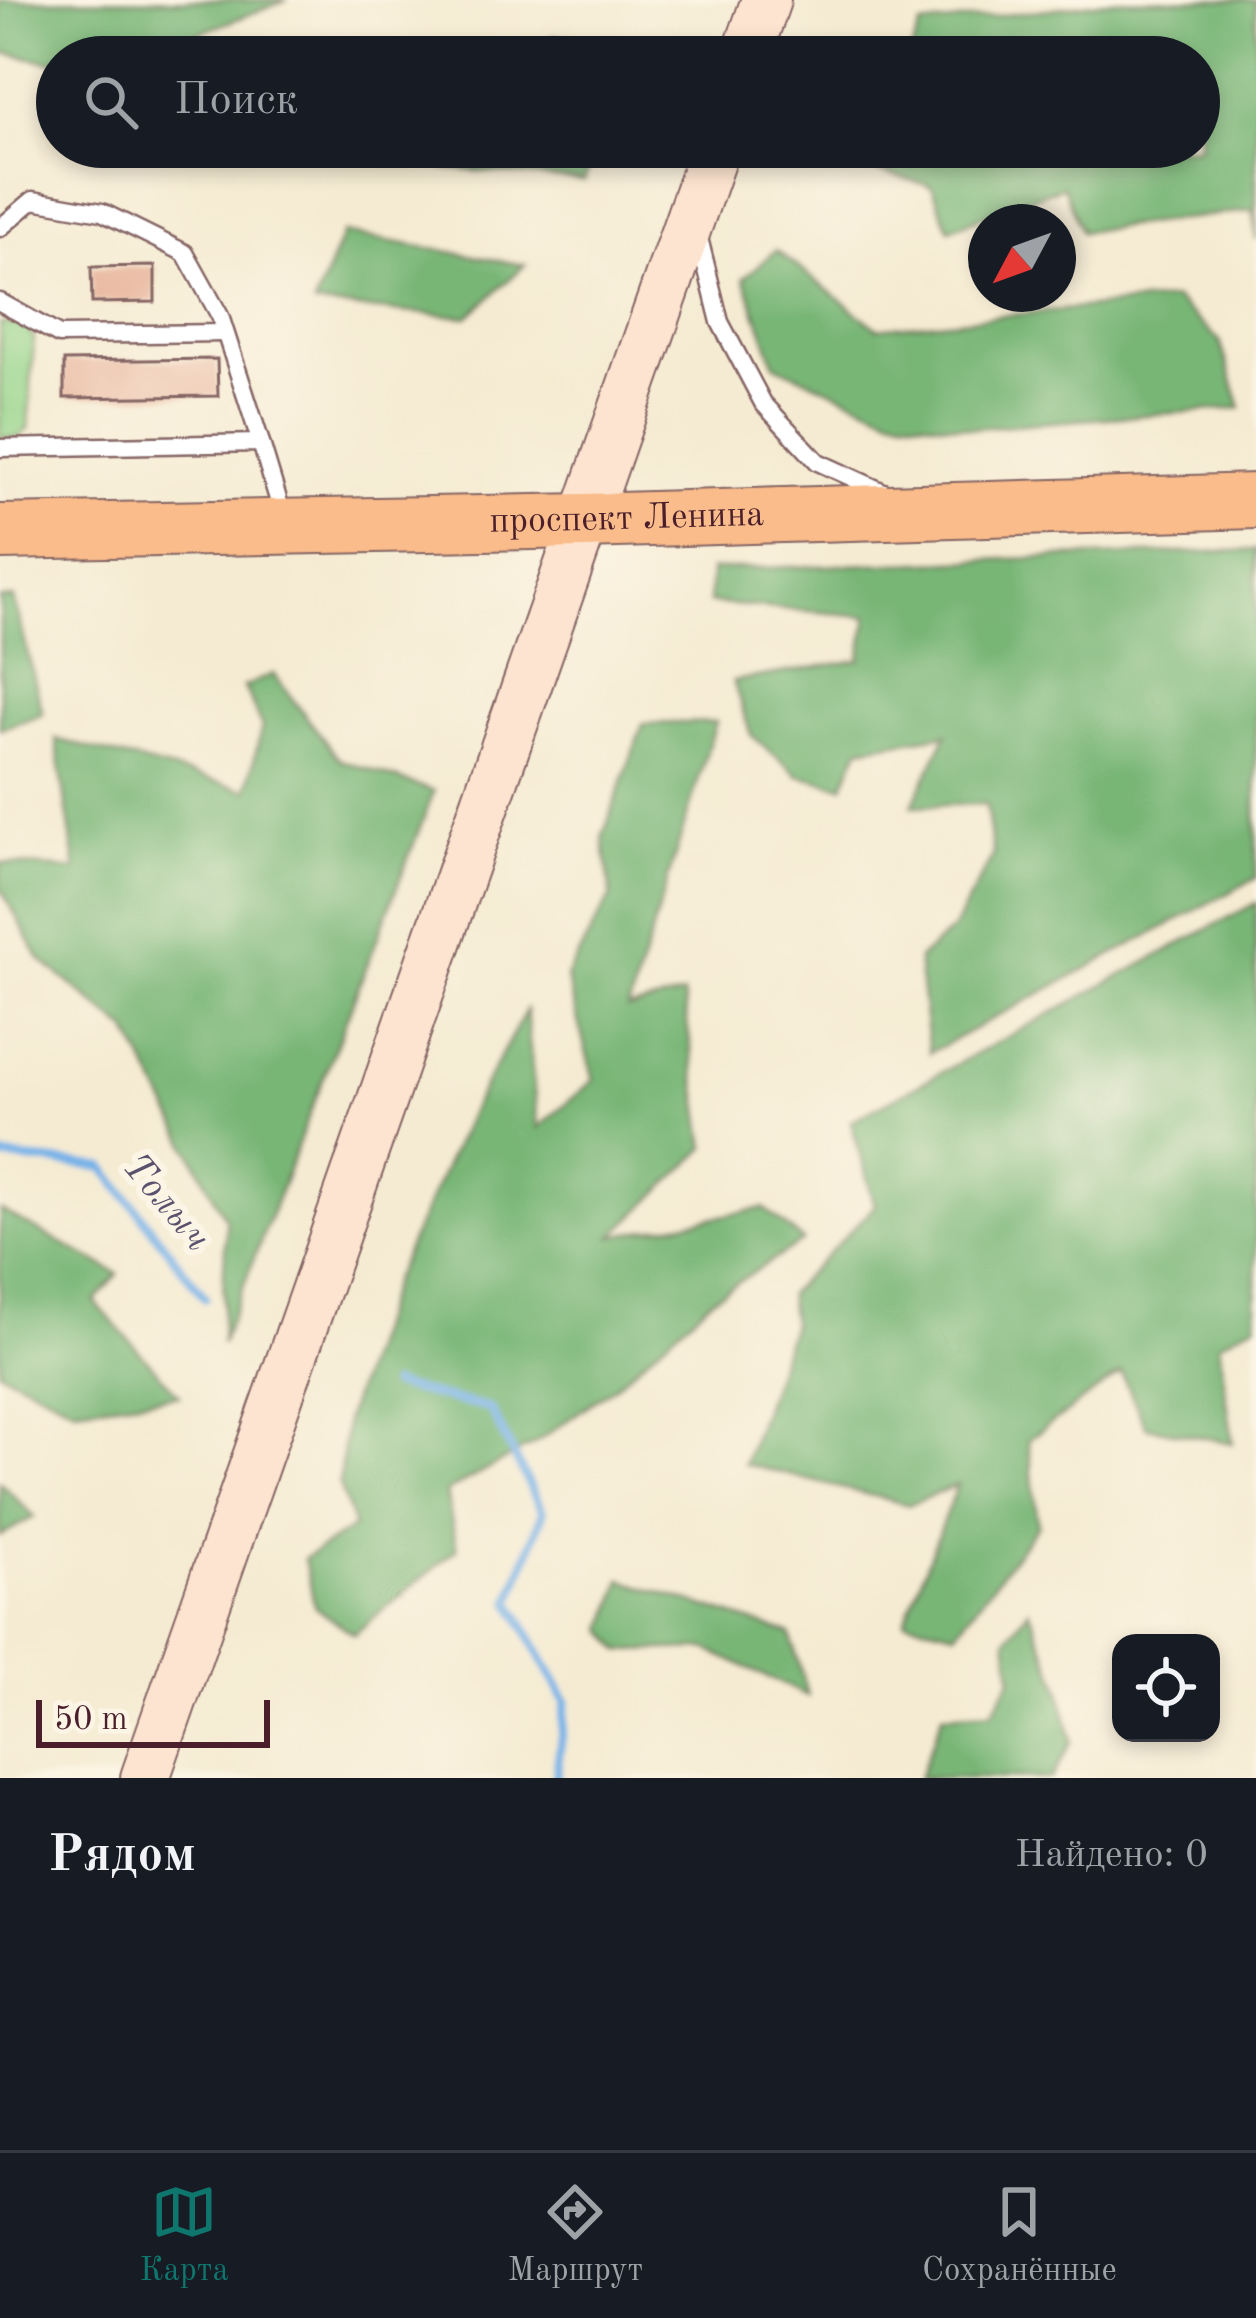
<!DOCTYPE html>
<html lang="ru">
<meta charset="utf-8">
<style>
body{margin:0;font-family:"Old Standard TT",serif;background:#20242c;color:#f1f3f6}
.controls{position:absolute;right:36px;bottom:36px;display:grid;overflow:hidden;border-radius:24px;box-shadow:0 6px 18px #0003}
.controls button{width:108px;height:108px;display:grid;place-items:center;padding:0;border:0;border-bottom:3px solid #363941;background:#171b24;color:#f1f3f6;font:60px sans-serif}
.compass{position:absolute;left:968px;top:204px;width:108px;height:108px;border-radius:50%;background:#171b24;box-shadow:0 6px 18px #0003;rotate:229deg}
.scale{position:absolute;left:36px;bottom:30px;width:234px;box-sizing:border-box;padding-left:12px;border:6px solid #4a1f2b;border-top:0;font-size:33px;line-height:42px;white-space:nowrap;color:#4a1f2b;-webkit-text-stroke:9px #fcf5e5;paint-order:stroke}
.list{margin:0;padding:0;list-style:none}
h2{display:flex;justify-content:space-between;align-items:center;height:156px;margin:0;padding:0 48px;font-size:51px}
h2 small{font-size:39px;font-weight:400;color:#9ea1a6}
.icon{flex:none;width:66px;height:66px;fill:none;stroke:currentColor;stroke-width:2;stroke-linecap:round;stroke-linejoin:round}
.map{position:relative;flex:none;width:1256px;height:1778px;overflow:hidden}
.search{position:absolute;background:#171b24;box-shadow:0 6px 18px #0003;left:36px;right:36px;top:36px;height:132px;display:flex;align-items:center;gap:30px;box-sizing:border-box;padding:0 42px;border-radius:66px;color:#9ea1a6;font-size:45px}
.sheet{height:372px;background:#171b24}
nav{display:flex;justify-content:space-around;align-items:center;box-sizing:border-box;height:168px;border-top:3px solid #363941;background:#171b24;font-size:33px;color:#9ea1a6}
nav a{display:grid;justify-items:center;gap:6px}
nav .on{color:#0f766e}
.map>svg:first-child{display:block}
.green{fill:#95d48a;stroke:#707a5a;stroke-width:3}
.forest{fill:#78b676;stroke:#616a50;stroke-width:3}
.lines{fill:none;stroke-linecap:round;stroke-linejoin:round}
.stream{stroke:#77b2e8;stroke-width:9}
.building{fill:#e5ab92}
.lane-casing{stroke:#866665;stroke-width:21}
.secondary-casing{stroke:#866665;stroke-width:52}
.primary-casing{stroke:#866665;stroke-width:58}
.lane{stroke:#fff;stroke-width:16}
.secondary{stroke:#fde4d0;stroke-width:48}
.primary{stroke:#f9bc8a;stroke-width:54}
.labels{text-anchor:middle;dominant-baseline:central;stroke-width:12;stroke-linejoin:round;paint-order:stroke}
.street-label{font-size:36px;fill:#4a1f2b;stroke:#fcf5e5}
.water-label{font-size:39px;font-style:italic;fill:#5a526d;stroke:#fcf5e5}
</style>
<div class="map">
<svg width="1256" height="1778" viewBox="0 0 1256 1778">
<rect width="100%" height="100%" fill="#fcf5e5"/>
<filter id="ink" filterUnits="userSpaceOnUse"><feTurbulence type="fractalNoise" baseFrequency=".00833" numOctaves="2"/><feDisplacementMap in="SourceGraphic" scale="24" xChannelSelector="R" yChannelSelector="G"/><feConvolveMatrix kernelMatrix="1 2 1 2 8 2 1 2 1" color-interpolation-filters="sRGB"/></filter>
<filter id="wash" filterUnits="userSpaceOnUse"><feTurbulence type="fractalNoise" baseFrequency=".004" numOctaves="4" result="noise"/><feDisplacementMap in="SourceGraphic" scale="48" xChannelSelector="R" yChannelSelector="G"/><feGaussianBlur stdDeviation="2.7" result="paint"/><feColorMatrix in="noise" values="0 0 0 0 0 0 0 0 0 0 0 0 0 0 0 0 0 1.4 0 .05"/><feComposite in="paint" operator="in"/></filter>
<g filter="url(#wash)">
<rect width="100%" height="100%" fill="#f5ebd2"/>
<path class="green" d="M0,323L25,325L34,338L28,429L18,438L0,437Z"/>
<g class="forest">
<path d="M0,0H288L136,57H57V63L0,52Z"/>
<path d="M1117,0H1256V240L1254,210L1081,232L1063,186L949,229L932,186L866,168L874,147H1199V57H909L921,26Z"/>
<path d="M554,36L637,39L630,57H510Z"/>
<path d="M357,147H597L584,181L361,160Z"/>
<path d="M343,233L525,265L468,317L314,305Z"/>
<path d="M776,250L877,328L1174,299L1220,341L1241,408L974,428L891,416L775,365L744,278Z"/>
<path d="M1256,550V878L929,1053L918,959L952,930L993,856L986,804L912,806L947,734L860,748L843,786L798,775L751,735L733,681L860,660L868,616L709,603L711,570Z"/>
<path d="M14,598L43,714L0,729V599Z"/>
<path d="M273,674L340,760L434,791L221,1344L226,1220L129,1032L40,959L0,887V863L76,870L56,739L247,790L262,726L244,687Z"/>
<path d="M716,722L628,1009L683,995L706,1148L613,1236L764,1208L803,1241L714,1297L612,1388L534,1444L446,1492L457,1549L354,1634L315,1607L304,1559L354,1527L339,1484L346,1418L392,1282L472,1108L526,1010L538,1128L594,1080L566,977L611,896L603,836L643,724Z"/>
<path d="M1256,903V1323L1219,1343L1233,1443L1146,1427L1121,1373L1028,1440L1038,1525L956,1632L905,1620L957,1485L909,1505L744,1464L792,1324L788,1294L875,1206L851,1121Z"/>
<path d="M0,1210L118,1274L95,1302L179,1395L74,1408L0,1371Z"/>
<path d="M0,1482L34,1517L0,1536Z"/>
<path d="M622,1580L790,1634L808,1696L706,1649L621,1651L605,1630Z"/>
<path d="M1029,1609L1060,1686L1072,1741L1052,1778H919L943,1714L993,1711L1012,1677L1007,1639Z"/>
</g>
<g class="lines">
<g class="stream">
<path d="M0,1157L104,1167L205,1298"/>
<path d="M392,1385L490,1409L543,1512L511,1601L566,1702L556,1778"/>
</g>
</g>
<g id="blocks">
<g class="building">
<path d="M155,266V302L92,303L91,267Z"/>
<path d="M217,359L218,396L64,398V361Z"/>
</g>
</g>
</g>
<g filter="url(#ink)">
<use href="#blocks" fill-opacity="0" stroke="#866665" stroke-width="3"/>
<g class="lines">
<defs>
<g id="lane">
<path d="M0,228L33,200L102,212L185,253L220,316L261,443"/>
<path d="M698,234L720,322L763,403L818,462L888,494"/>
<path d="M0,302L59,335L225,333"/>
<path d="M0,448L261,443L284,519"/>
</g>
<g id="secondary">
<path d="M746,57L766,0"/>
<path d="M145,1778L715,147"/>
</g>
<g id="primary">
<path id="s1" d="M0,532L584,521L1256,501"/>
</g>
</defs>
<use href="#lane" class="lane-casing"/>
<use href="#secondary" class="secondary-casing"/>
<use href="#primary" class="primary-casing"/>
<use href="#lane" class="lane"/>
<use href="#secondary" class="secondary"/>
<use href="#primary" class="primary"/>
</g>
</g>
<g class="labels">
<g class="street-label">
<text stroke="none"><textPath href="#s1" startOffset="627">проспект Ленина</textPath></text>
</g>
<g class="water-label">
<text transform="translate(166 1203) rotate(50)">Толыч</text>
</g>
</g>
</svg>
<div class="controls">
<button><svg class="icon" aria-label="locate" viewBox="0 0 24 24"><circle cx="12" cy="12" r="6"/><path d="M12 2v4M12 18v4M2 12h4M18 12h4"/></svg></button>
</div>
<svg class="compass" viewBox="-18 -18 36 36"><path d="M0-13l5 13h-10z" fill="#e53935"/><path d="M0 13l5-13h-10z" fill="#9ea1a6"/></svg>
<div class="scale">50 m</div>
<div class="search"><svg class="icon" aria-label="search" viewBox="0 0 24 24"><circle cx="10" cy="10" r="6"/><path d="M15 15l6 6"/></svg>Поиск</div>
</div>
<section class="sheet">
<h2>Рядом<small>Найдено: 0</small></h2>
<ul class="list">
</ul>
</section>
<nav>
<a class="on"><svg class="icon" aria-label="map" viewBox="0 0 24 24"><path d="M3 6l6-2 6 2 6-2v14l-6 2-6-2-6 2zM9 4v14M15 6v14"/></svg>Карта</a>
<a><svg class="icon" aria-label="directions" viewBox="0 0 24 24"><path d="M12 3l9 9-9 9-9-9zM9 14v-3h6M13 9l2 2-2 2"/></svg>Маршрут</a>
<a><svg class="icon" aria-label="saved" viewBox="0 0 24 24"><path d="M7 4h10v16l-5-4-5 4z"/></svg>Сохранённые</a>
</nav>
